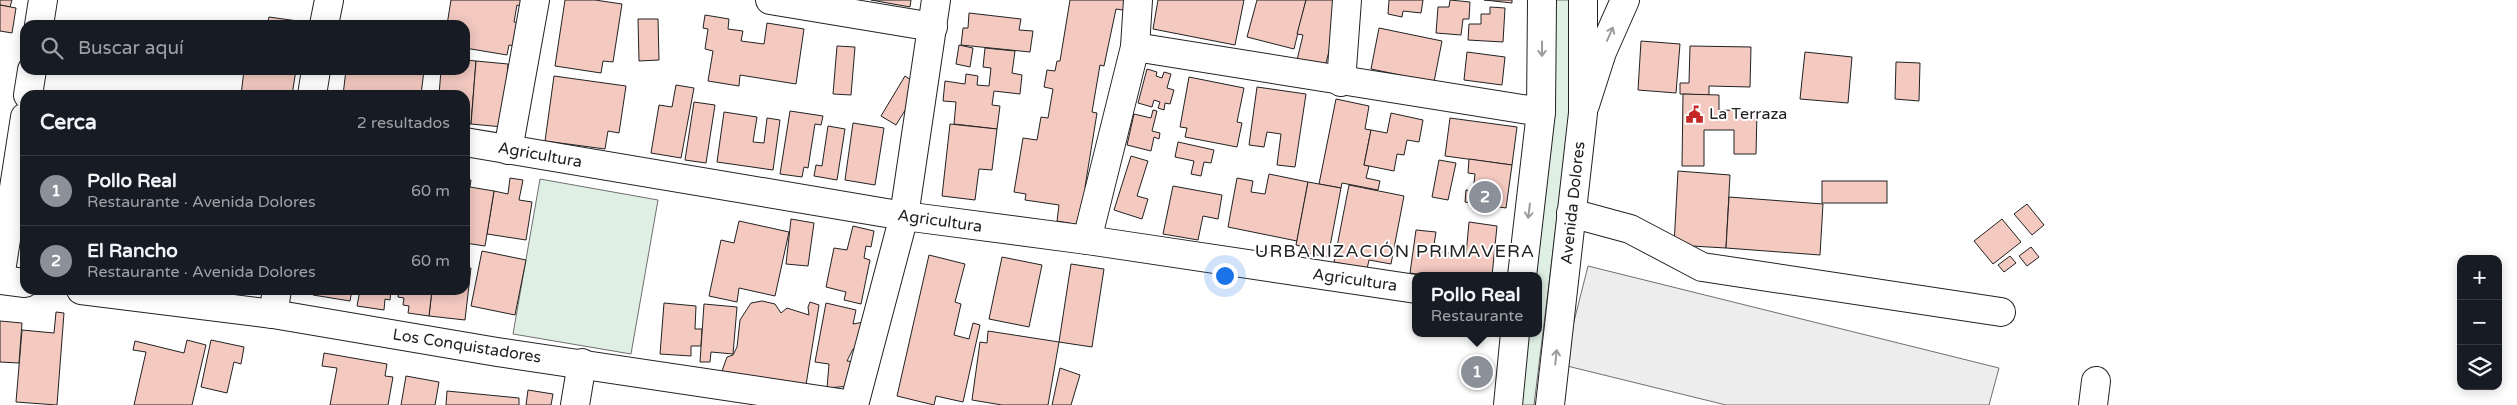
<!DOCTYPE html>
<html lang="es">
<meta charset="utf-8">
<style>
body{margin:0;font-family:"Varela Round",sans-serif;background:#20242c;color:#f1f3f6}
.controls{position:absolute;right:15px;bottom:15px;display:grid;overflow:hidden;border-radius:10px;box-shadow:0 2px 12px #0003}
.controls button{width:45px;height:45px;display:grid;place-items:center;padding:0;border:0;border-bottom:1px solid #363941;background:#171b24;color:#f1f3f6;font:25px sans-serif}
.you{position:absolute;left:1224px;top:275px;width:18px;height:18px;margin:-12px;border:4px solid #fff;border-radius:50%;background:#1a73e8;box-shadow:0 0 0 8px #1a73e833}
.badge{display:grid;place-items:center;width:32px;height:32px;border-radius:50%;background:#8c9099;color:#fff;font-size:16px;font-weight:700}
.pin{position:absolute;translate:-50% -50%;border:2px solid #fff;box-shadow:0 1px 5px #0006}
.popup{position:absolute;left:1412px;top:272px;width:130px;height:65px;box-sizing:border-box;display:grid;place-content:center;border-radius:10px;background:#171b24;filter:drop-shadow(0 1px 4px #0005);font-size:16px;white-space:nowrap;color:#9ea1a6}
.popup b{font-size:19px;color:#f1f3f6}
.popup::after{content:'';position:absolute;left:50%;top:100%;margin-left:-10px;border:10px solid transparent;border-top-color:#171b24}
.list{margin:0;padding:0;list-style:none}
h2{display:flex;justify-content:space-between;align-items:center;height:65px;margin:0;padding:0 20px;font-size:21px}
h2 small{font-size:16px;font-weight:400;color:#9ea1a6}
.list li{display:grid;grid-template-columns:32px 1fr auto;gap:15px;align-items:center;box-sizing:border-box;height:70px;padding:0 20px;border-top:1px solid #363941}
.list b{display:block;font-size:19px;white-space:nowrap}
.list p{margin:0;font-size:16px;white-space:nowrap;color:#9ea1a6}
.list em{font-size:16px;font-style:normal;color:#9ea1a6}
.icon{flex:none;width:28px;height:28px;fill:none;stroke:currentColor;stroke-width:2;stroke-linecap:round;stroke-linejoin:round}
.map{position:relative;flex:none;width:2517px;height:405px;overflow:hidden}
.search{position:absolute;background:#171b24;box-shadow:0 2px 12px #0003;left:20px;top:20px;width:450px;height:55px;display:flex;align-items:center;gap:12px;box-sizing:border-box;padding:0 18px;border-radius:15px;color:#9ea1a6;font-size:19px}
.panel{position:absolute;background:#171b24;box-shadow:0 2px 12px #0003;left:20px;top:90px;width:450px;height:205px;border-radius:15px}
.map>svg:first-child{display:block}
.green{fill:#e0efe3;stroke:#6f6f6f}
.parking{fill:#ededed;stroke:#6f6f6f}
.building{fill:#f3c9c0;stroke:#222}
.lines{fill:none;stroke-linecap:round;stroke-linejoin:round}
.minor-casing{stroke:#222;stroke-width:30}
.major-casing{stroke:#222;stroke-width:30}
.minor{stroke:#fff;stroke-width:28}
.major{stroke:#fff;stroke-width:28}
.oneway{stroke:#9c9c9c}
.labels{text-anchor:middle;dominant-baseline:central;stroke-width:4;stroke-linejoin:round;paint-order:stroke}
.poi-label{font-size:16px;fill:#222;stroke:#fff;text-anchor:start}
.street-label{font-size:16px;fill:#222;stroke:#fff}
.neighbourhood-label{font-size:18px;letter-spacing:1px;fill:#222;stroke:#fff}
</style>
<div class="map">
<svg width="2517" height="405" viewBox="0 0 2517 405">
<rect width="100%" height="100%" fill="#fff"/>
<g class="green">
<path d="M1555,0H1569L1570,113L1534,405H1521L1529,333H1538V276H1536L1555,112Z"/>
<path d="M540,179L658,200L631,354L513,334Z"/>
</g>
<path class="parking" d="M1588,266L1999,368L1989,405H1726L1563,365Z"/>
<g class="building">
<path d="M0,0H12L10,7L0,5Z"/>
<path d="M451,0H521L520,6L517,5L514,22L520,23L515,46L509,45L507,55L465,48V25H447Z"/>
<path d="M565,0H595L622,4L613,62L603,61L601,73L555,66Z"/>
<path d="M871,0H911L910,7Z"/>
<path d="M1070,0H1131L1129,11L1116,9L1104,66L1100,65L1092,112L1097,113L1085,187L1093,188L1087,226L1057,221L1059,205L1025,200L1026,194L1014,192L1023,138L1037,140L1041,117L1048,118L1053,89L1044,87L1047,70L1055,71L1057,61H1060Z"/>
<path d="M1158,0H1244L1235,45L1153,29Z"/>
<path d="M1257,0H1306L1294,49L1247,37Z"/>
<path d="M1306,0H1342L1325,67L1297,60L1303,35L1297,34Z"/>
<path d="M1389,0H1423L1421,13L1403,11L1402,17L1388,14Z"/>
<path d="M1450,0L1470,2L1469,19H1463L1461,35L1436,33L1438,7H1449Z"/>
<path d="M1484,0H1512V3Z"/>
<path d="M0,5L16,8L12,33L0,31Z"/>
<path d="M1490,7L1505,8L1503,42L1468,40L1469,24H1481V14H1490Z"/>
<path d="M969,13L1021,19L1019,30L1033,31L1030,52L961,45L963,28H968Z"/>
<path d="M705,15L729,19L728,29L743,31L741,41L764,44L767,23L804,29L796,84L740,75L739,86L708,81L713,51L705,49L708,29L703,28Z"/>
<path d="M269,17L298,21L297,25H267Z"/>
<path d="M638,19H658L659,60L639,61Z"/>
<path d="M238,21L264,25H237Z"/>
<path d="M1379,28L1442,41L1434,82L1371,69Z"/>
<path d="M1641,41L1680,44L1676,93L1638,90Z"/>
<path d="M959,45L973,48L970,67L956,64Z"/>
<path d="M837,46L855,47L851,95L833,94Z"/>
<path d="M1690,46L1751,47L1750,87L1709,86V95L1680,94V83H1689Z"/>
<path d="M985,48L1015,51L1012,73L1022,75L1020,94L994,91L992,105L1000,106L997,129L954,124L956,102L943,101L945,81L965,84L966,74L978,76L977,85L989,86L991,68L983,67Z"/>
<path d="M1467,52L1505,57L1502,85L1464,80Z"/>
<path d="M1805,52L1852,57L1848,103L1800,99Z"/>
<path d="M465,60L476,61L471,124H465V95H439L441,70H465Z"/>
<path d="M476,61L508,64L503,127L471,124Z"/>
<path d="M1896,62L1920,63L1919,101L1895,99Z"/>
<path d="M1147,69L1157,72L1156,76L1162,78L1164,72L1171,74L1167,88L1174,90L1170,104L1165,103L1164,110L1158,108L1160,102L1154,100L1152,107L1138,103Z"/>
<path d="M244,70H296L292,95H241Z"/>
<path d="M346,70L371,73V70H424L421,95H343Z"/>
<path d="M554,76L626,86L619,133L608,131L605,149L545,141Z"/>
<path d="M905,76L920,86L896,125L881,116Z"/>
<path d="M1189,77L1244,88L1237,122L1242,123L1237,147L1185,137L1187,128L1180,127Z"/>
<path d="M676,85L694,88L681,158L651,153L659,105L672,107Z"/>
<path d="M1257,87L1306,94L1295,167L1277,165L1281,134L1267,132L1264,147L1249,145Z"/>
<path d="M1683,94L1719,95V110L1757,111L1756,154H1734V130H1704V166H1682Z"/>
<path d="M1336,99L1369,106L1365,129L1371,130L1364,165L1369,166L1366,178L1380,181L1378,190L1342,183L1341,188L1319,184Z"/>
<path d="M694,102L715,105L706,163L685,160Z"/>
<path d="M1153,110L1157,111L1152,131L1160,133L1159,139L1154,137L1151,151L1127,145L1134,114L1151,118Z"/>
<path d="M790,111L823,116L821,125L815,124L808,168L804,167L802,177L780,174Z"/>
<path d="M724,112L757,117L753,142L764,143L767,118L780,120L773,170L717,162Z"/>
<path d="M1391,113L1423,120L1419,142L1407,140L1404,155L1397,154L1394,171L1364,165L1371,130L1387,133Z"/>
<path d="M1450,118L1517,127L1512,165L1445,156Z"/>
<path d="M853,123L884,128L875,185L845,180Z"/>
<path d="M950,124L997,129L992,170L979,169L975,200L942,196Z"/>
<path d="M828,126L845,129L837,180L814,176L816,165L822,166Z"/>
<path d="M1178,142L1214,150L1211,163L1204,162L1201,176L1191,174L1194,161L1175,157Z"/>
<path d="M1131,156L1148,161L1137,196L1148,199L1142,219L1114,210Z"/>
<path d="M1469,159L1512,165L1506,208L1465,202L1466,190L1473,191L1475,174L1468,173Z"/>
<path d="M1439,160L1456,163L1448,200L1432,197Z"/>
<path d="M1678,171L1730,175L1726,248L1674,245Z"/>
<path d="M1269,174L1308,182L1297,241L1228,227L1237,178L1253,181L1251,192L1265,194Z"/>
<path d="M510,178L523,180L519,200L532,202L526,240L487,234L494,191L508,194Z"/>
<path d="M465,180H471L470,187L494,191L485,246L465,243Z"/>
<rect x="1822" y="181" width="65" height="22"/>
<path d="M1308,182L1341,188L1328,257L1307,253L1308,248L1296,245Z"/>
<path d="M1349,185L1404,196L1391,264L1369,260L1367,269L1334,262Z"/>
<path d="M1173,186L1222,195L1218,219L1203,216L1198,240L1163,234Z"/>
<path d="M1729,197L1823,204L1820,255L1726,248Z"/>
<path d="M2027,204L2044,225L2032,235L2014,214Z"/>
<path d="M791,219L814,223L808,266L786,264Z"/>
<path d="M2002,219L2021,242L1993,264L1974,241Z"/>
<path d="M739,221L789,232L775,296L739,288L737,302L709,296L721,240L734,243Z"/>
<path d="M1469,222L1497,226L1492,276H1431L1410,273L1416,230L1436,232L1433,251L1466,255Z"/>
<path d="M853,226L874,231L871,247L866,246L864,258L870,260L861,304L844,300L846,292L826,287L834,248L847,250Z"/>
<path d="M2031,247L2039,257L2027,266L2019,256Z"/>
<path d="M482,251L526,260L515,315L471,306Z"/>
<path d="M929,255L965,264L955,302L961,304L954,335L969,339L973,323L980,325L963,402L936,396L934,405L897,396Z"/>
<path d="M2010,256L2016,263L2004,272L1998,265Z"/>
<path d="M1002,257L1042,265L1029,327L989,319Z"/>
<path d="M1071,264L1104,269L1092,347L1059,342Z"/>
<path d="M465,268H471L465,320L429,316L432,290H465Z"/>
<path d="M314,290H352L350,301L313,295Z"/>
<path d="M360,290H391L390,300L385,299L384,310L357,306Z"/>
<path d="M399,290H432L429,316L408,313L409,306L403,305L404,298L398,297Z"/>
<path d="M762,301L775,304L781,313L787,308L809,315L808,307L810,302L819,305L806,385L722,371L727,357L733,355L737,347L740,320L751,303Z"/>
<path d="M664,303L696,306L695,329H702L701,346H691V356L660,354Z"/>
<path d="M826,303L856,310L853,324L864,322L861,344L853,349L847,361L858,362L850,386L827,388L829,364L815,362Z"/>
<path d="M704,304L737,307L733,354L711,352L710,362H700Z"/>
<path d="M56,312L64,313L57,405L16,402L22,330L54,333Z"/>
<path d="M0,321L22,323L19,363L0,362Z"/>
<path d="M988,331L1059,342L1048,405H1002L972,400L980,342L987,343Z"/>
<path d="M187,340L206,345L192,405H134L146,352L133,350L135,341L184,353Z"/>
<path d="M211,340L244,347L241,364L234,362L227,393L201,387Z"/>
<path d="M324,353L387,364L385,376L393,377L388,405H330L337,368L322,366Z"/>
<path d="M1060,368L1080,375L1071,405H1052Z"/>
<path d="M406,376L439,382L435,405H401Z"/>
<path d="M528,390L553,394L551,405H526Z"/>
<path d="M447,391L519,398V405H446Z"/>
</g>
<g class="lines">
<defs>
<g id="minor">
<path d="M770,0L933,27"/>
<path d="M39,25L43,0"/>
<path d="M324,25L329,0"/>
<path d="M1135,47L1541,112"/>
<path d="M1341,82L1347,0"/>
<path d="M28,95L32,70"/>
<path d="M312,95L316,70"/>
<path d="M1585,105L1602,52L1625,0"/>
<path d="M465,142L904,216L1087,240L1416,289"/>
<path d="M508,150L535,0"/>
<path d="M1571,213L1630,229L1702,267L2001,312"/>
<path d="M1087,240L1135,47L1138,0"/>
<path d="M0,278L25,117"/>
<path d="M0,280L25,283"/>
<path d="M81,290L273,314L497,352L853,405"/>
<path d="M273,314L277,290"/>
<path d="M575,405L582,363"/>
<path d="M854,405L904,216L936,0"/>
<path d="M2093,405L2096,381"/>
</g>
<g id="major">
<path d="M1522,276L1541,112L1542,0"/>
<path d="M1508,405L1515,333"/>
<path d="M1550,405L1583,113V0"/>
</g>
</defs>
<use href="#minor" class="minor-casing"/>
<use href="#major" class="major-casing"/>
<use href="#minor" class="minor"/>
<use href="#major" class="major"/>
</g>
<defs><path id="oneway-shaft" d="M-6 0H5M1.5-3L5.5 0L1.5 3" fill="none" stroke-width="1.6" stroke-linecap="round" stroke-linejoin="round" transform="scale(1.25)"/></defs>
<g class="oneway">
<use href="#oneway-shaft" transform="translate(1610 34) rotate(-66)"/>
<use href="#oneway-shaft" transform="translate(1542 49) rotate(90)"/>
<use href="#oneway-shaft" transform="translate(1529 211) rotate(97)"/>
<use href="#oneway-shaft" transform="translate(1556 357) rotate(-84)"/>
</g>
<defs>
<symbol id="civic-bare" viewBox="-9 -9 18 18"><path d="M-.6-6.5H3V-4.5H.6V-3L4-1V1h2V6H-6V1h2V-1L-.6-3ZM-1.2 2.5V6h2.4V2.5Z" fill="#c62828" stroke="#fff" stroke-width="2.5" paint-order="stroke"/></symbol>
</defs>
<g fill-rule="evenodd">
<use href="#civic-bare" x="1682" y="102" width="25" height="25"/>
</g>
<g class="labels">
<g class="poi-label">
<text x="1709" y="114">La Terraza</text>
</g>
<g class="street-label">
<text transform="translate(540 155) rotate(10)">Agricultura</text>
<text transform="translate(1573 203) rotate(-84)">Avenida Dolores</text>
<text transform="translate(940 221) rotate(8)">Agricultura</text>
<text transform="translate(1355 280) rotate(8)">Agricultura</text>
<text transform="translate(467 346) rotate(9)">Los Conquistadores</text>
</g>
<g class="neighbourhood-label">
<text x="1395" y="251">URBANIZACIÓN PRIMAVERA</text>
</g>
</g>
</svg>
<div class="controls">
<button>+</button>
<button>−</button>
<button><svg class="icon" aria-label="layers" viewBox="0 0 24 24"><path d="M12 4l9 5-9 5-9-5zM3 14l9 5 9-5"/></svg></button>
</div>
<div class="you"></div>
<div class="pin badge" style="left:1477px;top:372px">1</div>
<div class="popup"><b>Pollo Real</b>Restaurante</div>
<div class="pin badge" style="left:1485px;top:197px">2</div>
<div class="search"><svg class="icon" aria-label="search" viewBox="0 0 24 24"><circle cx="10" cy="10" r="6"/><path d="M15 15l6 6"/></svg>Buscar aquí</div>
<section class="panel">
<h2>Cerca<small>2 resultados</small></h2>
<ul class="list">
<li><span class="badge">1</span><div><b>Pollo Real</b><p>Restaurante · Avenida Dolores</p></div><em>60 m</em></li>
<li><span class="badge">2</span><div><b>El Rancho</b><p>Restaurante · Avenida Dolores</p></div><em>60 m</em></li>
</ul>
</section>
</div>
